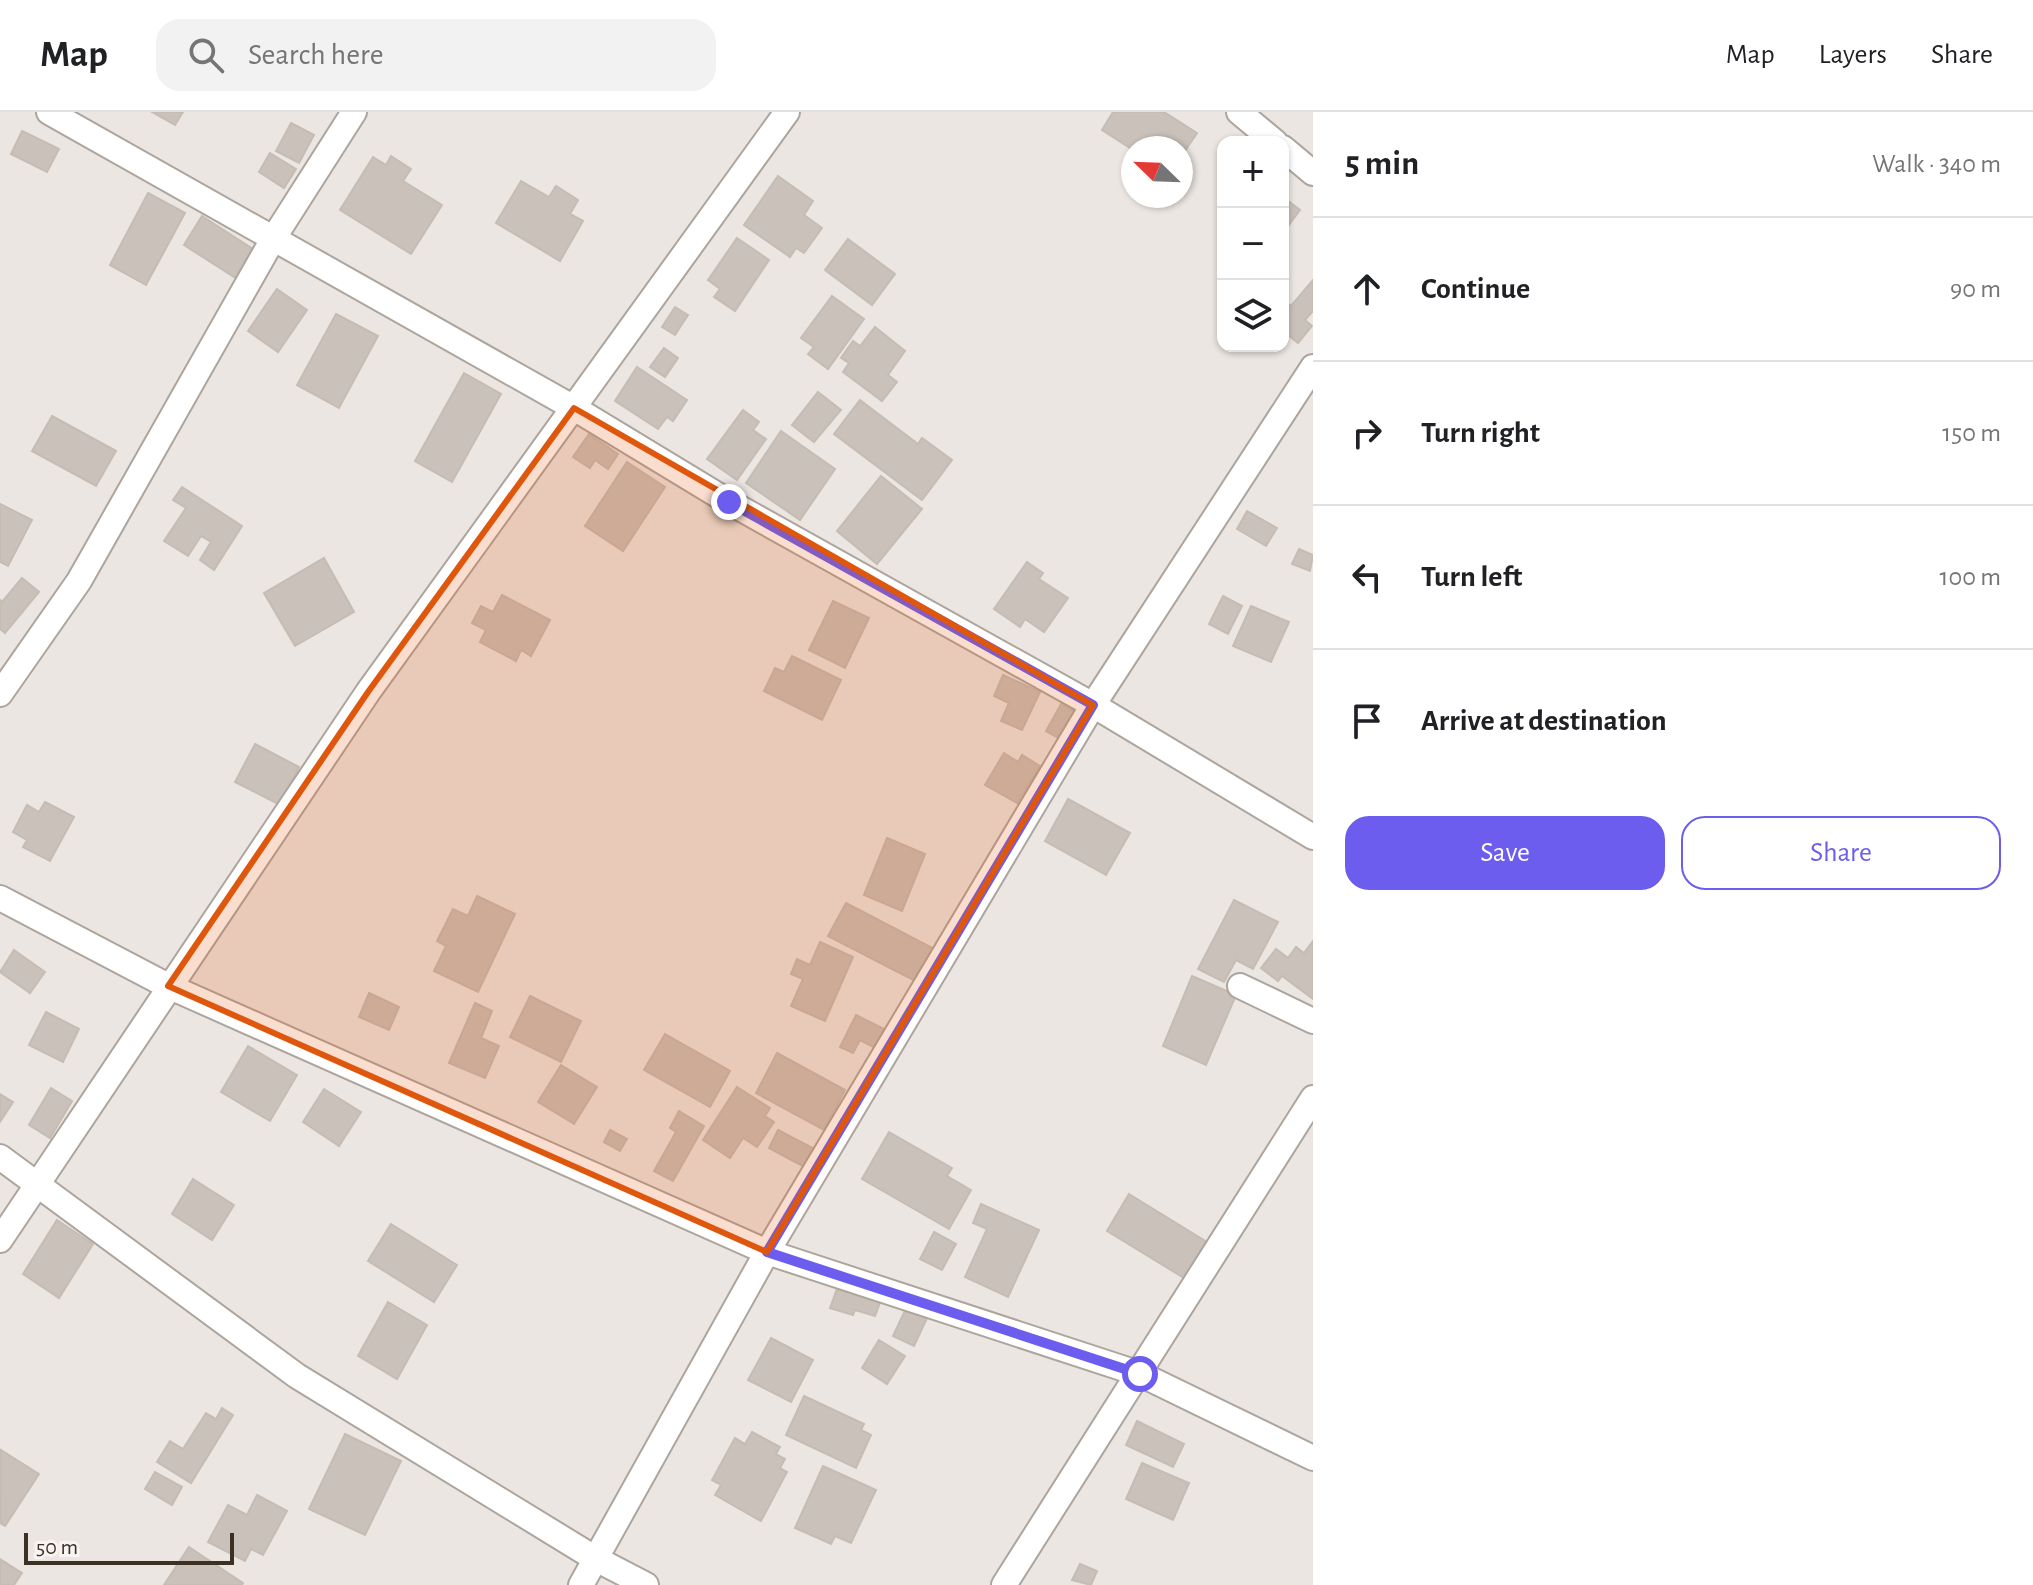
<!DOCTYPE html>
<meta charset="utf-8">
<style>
body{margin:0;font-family:"Alegreya Sans",sans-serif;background:#f2f2f2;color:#202124}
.controls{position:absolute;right:24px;top:24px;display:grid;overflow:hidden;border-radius:16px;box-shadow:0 2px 6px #0004}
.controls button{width:72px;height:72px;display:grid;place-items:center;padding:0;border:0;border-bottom:2px solid #e0e0e0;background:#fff;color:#202124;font:40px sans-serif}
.compass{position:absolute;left:1121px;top:24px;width:72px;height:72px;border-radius:50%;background:#fff;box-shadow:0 2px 6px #0004;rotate:293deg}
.scale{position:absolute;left:24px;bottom:20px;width:210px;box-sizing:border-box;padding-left:8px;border:4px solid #3c3122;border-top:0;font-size:22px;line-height:28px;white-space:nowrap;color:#3c3122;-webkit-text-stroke:6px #f8f4f2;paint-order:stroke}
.stop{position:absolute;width:24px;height:24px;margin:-18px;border:6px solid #6c5dee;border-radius:50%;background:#fff}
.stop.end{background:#6c5dee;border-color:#fff;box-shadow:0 2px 8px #0008}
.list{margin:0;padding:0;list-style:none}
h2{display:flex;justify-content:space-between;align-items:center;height:104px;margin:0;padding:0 32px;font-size:34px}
h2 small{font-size:26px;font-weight:400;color:#757577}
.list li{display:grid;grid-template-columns:52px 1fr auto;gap:24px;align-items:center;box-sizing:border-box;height:144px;padding:0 32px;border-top:2px solid #e0e0e0}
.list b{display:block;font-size:30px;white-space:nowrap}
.list em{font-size:26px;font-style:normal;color:#757577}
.actions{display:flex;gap:16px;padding:24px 32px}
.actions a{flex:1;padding:18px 0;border:2px solid #6c5dee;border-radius:24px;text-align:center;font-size:28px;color:#6c5dee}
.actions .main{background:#6c5dee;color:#fff}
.icon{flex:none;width:44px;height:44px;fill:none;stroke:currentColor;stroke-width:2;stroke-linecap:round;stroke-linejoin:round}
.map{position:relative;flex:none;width:1313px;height:1473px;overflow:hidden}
header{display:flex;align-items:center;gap:48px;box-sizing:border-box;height:112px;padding:0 40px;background:#fff;border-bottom:2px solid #e0e0e0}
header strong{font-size:38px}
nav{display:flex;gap:44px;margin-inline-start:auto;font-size:28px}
.search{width:560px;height:72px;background:#f2f2f2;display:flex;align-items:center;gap:20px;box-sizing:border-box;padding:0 28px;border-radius:24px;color:#757577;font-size:30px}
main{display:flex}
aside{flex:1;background:#fff}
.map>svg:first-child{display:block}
.building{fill:#c9c1ba;stroke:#c5bcb4;stroke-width:2}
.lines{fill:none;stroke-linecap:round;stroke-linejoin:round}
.minor-casing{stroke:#ada59d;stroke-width:28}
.tertiary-casing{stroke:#ada59d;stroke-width:28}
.minor{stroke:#fff;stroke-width:24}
.tertiary{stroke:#fff;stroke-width:24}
.route{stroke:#6c5dee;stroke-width:10}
.marked{fill:#df570d;fill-opacity:0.2;stroke:#df570d;stroke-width:6;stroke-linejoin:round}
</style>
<header>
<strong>Map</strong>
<div class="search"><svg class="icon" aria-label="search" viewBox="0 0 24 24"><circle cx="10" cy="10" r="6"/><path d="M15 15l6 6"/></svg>Search here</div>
<nav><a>Map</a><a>Layers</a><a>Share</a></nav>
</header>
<main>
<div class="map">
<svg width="1313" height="1473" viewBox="0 0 1313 1473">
<rect width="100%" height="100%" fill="#ece6e2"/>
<g class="building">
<path d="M152,0H183L175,13Z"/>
<path d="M1113,0H1164L1197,21L1181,45V36L1133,38L1102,18Z"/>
<path d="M291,11L314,23L299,51L276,39Z"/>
<path d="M22,19L59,37L47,60L11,42Z"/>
<path d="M270,41L296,57L284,76L259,60Z"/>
<path d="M391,44L411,57L403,69L442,93L411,142L340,98L373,45L386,53Z"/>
<path d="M778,64L813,89L804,103L822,116L804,141L796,136L790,145L744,113Z"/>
<path d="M521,69L549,85L556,74L578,88L570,102L583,109L560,149L496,111Z"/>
<path d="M148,81L185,101L146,173L110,153Z"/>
<path d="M1283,85L1300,98L1283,121Z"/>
<path d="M202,104L256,139L237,167L184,133Z"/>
<path d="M737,126L769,148L735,199L714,185L720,177L708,168Z"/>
<path d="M848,127L895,162L872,193L825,158Z"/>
<path d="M1313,168V199L1305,208L1312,214L1298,231L1283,219V188L1291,194Z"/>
<path d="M277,177L307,198L278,240L248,219Z"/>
<path d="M832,184L864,207L828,257L808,242L814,235L801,226Z"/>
<path d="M675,195L688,203L675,223L662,215Z"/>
<path d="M336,202L378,224L339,296L297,273Z"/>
<path d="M875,215L905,239L888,263L897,270L882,289L843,260L849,251L841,246L853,229L860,234Z"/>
<path d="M664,236L678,246L665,265L650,255Z"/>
<path d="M637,255L687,288L673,309L667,305L658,317L615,289Z"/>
<path d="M464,261L501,282L452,370L415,349Z"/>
<path d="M818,280L841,298L814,330L792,313Z"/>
<path d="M860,288L918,332L922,326L952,348L922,388L834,322Z"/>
<path d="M743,298L759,310L753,318L766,327L737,368L707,347Z"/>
<path d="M52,304L116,339L96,374L32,339Z"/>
<path d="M781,319L835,357L800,408L746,371Z"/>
<path d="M589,322L618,342L608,357L595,348L590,356L573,345Z"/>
<path d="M627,350L665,375L623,439L585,414Z"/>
<path d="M881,364L922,397L877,452L837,419Z"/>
<path d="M182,375L242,414L214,458L200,448L211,430L201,424L188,444L164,429L186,396L173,388Z"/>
<path d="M0,392L32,408L8,454L0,450Z"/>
<path d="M1247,399L1277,416L1266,434L1237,417Z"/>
<path d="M1299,437L1313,443L1310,459L1292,452Z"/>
<path d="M324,446L354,500L295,534L264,481Z"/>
<path d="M1027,450L1043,461L1039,467L1068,486L1044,520L1025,507L1020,515L994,497Z"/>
<path d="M22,466L39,480L5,521L0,517V488L2,490Z"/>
<path d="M502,483L550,508L531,544L521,538L516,549L480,530L486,518L472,511L481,494L493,500Z"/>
<path d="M1223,484L1242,494L1228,522L1209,512Z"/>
<path d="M833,489L869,506L845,556L809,538Z"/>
<path d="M1251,494L1289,510L1271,550L1233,534Z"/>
<path d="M792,544L841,568L822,608L764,579L775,556L784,560Z"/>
<path d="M1003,563L1040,580L1022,618L1001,609L1009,591L994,584Z"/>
<path d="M1061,592L1075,600L1060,627L1046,619Z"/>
<path d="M255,632L299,655L280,693L235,670Z"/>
<path d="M1004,641L1018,650L1022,643L1040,654L1017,691L985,673Z"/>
<path d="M1068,687L1130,721L1106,763L1045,729Z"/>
<path d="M45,690L74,705L50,749L23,735L27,728L13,720L27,693L39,700Z"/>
<path d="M887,726L925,742L902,799L864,783Z"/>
<path d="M477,784L515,802L478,880L434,859L446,834L437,829L453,797L468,804Z"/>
<path d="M1234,788L1278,810L1253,857L1236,848L1224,870L1198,857Z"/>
<path d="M846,791L936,838L919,871L828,824Z"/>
<path d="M1313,829V887L1282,864L1278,869L1261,856L1276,837L1288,846L1296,835L1304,841Z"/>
<path d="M820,830L853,845L825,909L791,894L803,867L791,862L797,847L810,853Z"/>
<path d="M14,838L45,860L30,881L0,860Z"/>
<path d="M1192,864L1236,883L1206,953L1163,934Z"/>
<path d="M369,881L399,895L389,918L359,905Z"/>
<path d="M530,884L581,909L561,950L510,925Z"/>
<path d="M475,891L492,899L481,926L499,934L485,966L449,951Z"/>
<path d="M46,900L79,917L63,950L29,933Z"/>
<path d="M856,903L888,919L879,938L860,928L853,941L840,935Z"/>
<path d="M665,922L730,959L710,995L644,958Z"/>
<path d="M248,934L297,963L270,1009L221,980Z"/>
<path d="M777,941L845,978L824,1018L756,981Z"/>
<path d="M561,953L597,975L574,1012L538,990Z"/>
<path d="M737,975L770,996L765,1004L774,1010L757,1035L743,1026L730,1046L703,1028Z"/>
<path d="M51,976L72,989L50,1026L29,1013Z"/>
<path d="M324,977L361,1000L339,1034L303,1010Z"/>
<path d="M0,982L13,990L0,1010Z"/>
<path d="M679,999L704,1014L673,1069L654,1059L676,1020L670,1016Z"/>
<path d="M610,1018L627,1027L620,1039L604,1030Z"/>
<path d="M778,1018L818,1039L808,1057L769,1036Z"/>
<path d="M889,1020L952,1056L947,1064L971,1078L949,1117L862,1067Z"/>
<path d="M193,1067L234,1093L212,1128L172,1102Z"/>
<path d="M1129,1082L1207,1130L1184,1166L1107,1119Z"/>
<path d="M981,1092L1039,1118L1008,1185L965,1165L987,1117L973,1111Z"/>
<path d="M57,1108L93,1132L59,1186L23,1162Z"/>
<path d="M391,1112L457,1153L434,1190L368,1149Z"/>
<path d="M934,1120L956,1132L942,1158L920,1147Z"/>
<path d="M838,1174L881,1188L875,1204L855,1198L853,1203L830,1196Z"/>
<path d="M388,1190L427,1213L397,1267L358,1244Z"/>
<path d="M907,1194L928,1204L914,1234L893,1224Z"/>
<path d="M771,1226L813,1248L791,1290L748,1268Z"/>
<path d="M879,1228L905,1244L887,1272L862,1256Z"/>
<path d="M804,1284L864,1312L861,1318L871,1323L856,1356L786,1323Z"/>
<path d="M222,1296L233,1303L191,1371L157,1350L170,1329L183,1337L206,1301L216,1307Z"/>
<path d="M1137,1309L1184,1332L1173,1355L1126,1333Z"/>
<path d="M752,1320L780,1335L776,1342L785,1347L780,1356L787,1360L761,1409L715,1383L721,1373L712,1368L735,1326L745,1332Z"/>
<path d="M345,1322L401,1349L365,1423L309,1397Z"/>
<path d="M1,1338L39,1362L5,1414L0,1411Z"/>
<path d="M1142,1351L1189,1371L1173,1408L1126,1387Z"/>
<path d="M823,1354L876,1378L851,1431L835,1424L831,1432L795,1416Z"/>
<path d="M155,1360L182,1375L172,1393L145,1377Z"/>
<path d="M257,1383L287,1399L263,1443L251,1437L245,1449L208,1430L228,1393L247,1403Z"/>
<path d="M189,1435L243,1471L242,1473H164Z"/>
<path d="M0,1447L22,1461L14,1473H0Z"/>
<path d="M1080,1452L1097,1459L1091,1473L1072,1468Z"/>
</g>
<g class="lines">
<defs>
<g id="minor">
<path d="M49,0L574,296L729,390L1093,593L1313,725"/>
<path d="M0,582L79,469L273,127L354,0"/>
<path d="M0,786L168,874L767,1140L1140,1262L1313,1346"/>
<path d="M1240,874L1313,909"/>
<path d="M0,1045L297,1264L596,1447L646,1473"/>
<path d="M0,1128L368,580L787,0"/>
<path d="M581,1473L767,1140L1093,593L1313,255"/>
<path d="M1004,1473L1313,986"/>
</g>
<g id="tertiary">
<path d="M1239,0L1275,30"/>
<path d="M1283,36L1313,61"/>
</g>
</defs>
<use href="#minor" class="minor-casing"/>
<use href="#tertiary" class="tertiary-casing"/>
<use href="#minor" class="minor"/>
<use href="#tertiary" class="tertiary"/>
</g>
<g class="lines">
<path class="route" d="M729,390L1093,593L767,1140L1140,1262"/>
</g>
<path class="marked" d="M574,296L1093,593L767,1140L168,874L368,580Z"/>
</svg>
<div class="controls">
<button>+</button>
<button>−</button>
<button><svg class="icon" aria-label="layers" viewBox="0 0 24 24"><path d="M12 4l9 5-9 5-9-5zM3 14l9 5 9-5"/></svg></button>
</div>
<svg class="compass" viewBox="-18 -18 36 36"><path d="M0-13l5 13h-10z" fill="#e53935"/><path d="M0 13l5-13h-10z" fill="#757577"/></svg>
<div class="scale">50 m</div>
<div class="stop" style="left:1140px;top:1262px"></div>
<div class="stop end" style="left:729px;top:390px"></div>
</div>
<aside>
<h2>5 min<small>Walk · 340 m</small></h2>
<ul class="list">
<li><svg class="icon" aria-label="ahead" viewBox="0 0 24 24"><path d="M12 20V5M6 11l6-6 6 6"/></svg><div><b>Continue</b></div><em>90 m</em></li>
<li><svg class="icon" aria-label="right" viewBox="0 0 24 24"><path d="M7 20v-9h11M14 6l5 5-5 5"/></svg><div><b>Turn right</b></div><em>150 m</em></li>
<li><svg class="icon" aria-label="left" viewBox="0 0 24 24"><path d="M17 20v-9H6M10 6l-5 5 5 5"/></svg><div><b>Turn left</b></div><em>100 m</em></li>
<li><svg class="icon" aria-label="arrive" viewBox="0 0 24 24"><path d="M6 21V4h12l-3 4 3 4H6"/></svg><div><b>Arrive at destination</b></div></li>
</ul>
<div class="actions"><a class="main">Save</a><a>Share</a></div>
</aside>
</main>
